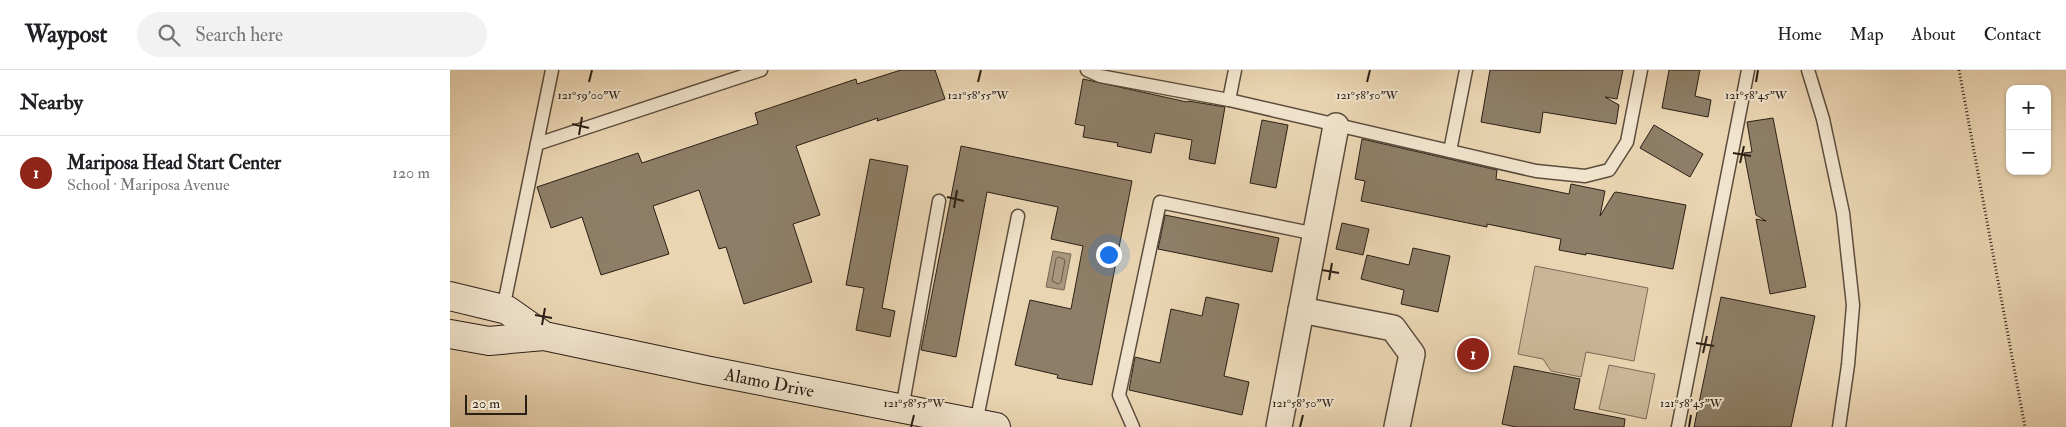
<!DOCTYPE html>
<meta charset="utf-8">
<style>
body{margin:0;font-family:"IM FELL Double Pica",serif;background:#f2f2f2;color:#202124}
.controls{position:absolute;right:15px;top:15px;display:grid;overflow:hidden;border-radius:10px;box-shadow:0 1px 4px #0004}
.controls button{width:45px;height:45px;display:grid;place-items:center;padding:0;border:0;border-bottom:1px solid #e0e0e0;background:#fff;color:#202124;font:25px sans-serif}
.scale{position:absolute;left:15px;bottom:12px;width:62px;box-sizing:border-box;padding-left:5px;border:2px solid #2b1f16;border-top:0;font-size:14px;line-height:18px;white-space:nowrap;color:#2b1f16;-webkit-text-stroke:4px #f1e4cd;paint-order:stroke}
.you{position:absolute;left:658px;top:184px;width:18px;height:18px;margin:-12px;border:4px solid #fff;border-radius:50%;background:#1a73e8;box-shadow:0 0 0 8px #1a73e833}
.badge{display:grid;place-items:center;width:32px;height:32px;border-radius:50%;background:#8f2418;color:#fff;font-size:16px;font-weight:700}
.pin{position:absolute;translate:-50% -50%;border:2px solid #fff;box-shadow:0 1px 5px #0006}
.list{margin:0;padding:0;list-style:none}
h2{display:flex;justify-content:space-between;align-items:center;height:65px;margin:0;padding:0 20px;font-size:21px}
h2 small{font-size:16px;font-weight:400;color:#757577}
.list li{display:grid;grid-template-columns:32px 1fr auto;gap:15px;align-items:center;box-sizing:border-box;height:75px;padding:0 20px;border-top:1px solid #e0e0e0}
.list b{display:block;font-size:19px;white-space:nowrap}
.list p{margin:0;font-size:16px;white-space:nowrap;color:#757577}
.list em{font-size:16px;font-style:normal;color:#757577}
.icon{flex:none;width:28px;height:28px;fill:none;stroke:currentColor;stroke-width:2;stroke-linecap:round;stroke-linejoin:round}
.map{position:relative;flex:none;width:1616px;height:357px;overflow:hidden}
header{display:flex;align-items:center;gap:30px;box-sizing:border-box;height:70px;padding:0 25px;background:#fff;border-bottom:1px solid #e0e0e0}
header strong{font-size:24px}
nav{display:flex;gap:28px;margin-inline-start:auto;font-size:18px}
.search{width:350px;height:45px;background:#f2f2f2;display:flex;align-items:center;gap:12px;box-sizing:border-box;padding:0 18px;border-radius:28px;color:#757577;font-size:19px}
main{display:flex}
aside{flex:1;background:#fff}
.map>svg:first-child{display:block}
.green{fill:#cab697;stroke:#7a6a56}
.water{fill:#a9977d;stroke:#776754}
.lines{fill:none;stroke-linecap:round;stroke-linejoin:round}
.shore{stroke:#6a5b4a;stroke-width:1}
.building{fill:#8e7e67;stroke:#2b1f16}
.lane-casing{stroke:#5b4c3d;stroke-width:15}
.street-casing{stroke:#5b4c3d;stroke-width:28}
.secondary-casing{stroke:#2b1f16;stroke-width:30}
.path{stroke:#2b1f16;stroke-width:3;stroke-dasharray:1 2.5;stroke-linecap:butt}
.lane{stroke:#f1e4cd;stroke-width:12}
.street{stroke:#f1e4cd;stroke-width:25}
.secondary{stroke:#f1e4cd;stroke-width:28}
.ticks{fill:none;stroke:#2b1f16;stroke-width:2}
.labels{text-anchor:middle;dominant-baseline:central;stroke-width:4;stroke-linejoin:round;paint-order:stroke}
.street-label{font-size:18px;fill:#2b1f16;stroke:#f1e4cd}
.ticks-label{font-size:12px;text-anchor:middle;fill:#2b1f16;stroke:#f1e4cd;stroke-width:4;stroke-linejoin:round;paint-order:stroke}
</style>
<header>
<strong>Waypost</strong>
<div class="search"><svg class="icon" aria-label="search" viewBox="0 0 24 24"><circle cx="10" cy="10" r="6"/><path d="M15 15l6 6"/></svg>Search here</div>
<nav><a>Home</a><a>Map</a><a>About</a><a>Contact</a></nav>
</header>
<main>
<aside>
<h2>Nearby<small></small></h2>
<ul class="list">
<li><span class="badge">1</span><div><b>Mariposa Head Start Center</b><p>School · Mariposa Avenue</p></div><em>120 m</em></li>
</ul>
</aside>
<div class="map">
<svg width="1616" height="357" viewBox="0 0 1616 357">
<rect width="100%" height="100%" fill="#ead5b2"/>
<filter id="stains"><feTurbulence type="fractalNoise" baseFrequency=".004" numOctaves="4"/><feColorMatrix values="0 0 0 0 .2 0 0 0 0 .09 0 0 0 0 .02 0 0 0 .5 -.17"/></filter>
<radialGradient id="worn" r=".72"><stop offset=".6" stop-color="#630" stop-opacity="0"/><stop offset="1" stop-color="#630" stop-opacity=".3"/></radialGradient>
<g class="green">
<path d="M1085,196L1198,218L1184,291L1136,282L1131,307L1101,301L1093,289L1068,284Z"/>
<path d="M1159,295L1205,304L1196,349L1149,339Z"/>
</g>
<path class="water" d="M603,181L621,184L614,220L596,217Z"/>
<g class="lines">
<path class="shore" d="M609,187L615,190L611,212L608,214L602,211L606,189Z"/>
</g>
<g class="building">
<path d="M451,0H485L495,29L427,51L428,48L346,76L370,145L343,154L362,212L294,234L276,177L269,179L249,120L203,136L219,184L151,205L132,147L101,158L87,117L188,83L192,93L308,54L305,43L406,9L407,14Z"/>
<path d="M1040,0H1173L1167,29L1155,27L1169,35L1166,54L1093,42L1090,63L1031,52Z"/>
<path d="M1219,0H1250L1245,26L1261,30L1258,47L1212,38Z"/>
<path d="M633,9L737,32L738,31L775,37L765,94L739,89L742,70L705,63L701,83L667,76L668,73L633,67L635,56L625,54Z"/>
<path d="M1323,48L1356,217L1320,224L1306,149L1316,151L1306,145L1294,83L1302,82L1297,52Z"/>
<path d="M812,50L838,55L826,118L800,113Z"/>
<path d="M1204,55L1253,84L1240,107L1190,78Z"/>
<path d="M912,69L1047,100L1046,109L1119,124L1121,114L1155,121L1150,146L1164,123L1166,122L1236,135L1223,199L1136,183V185L1109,180L1111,169L1037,154V157L911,131L915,111L905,109Z"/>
<path d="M511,76L682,111L642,315L607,308L608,305L565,295L580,230L621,239L633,176L601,169L608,137L537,122L506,287L471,280Z"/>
<path d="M420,89L458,96L432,238L445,241L440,267L406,260L414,218L396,215Z"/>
<path d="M715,145L829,168L822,202L708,179Z"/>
<path d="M892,153L919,159L913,185L886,179Z"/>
<path d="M963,178L1000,186L988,242L951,234L954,220L911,209L917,185L959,195Z"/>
<path d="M756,227L789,234L774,306L799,312L792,345L679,320L685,287L710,293L721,239L752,246Z"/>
<path d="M1271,227L1365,246L1341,357H1244Z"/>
<path d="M1064,296L1130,309L1124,339L1175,349L1174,357H1066L1052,354Z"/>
</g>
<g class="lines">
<defs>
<g id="lane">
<path d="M637,0L650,6L779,30L1086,101L1135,106L1159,100L1177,72L1191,0"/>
<path d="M1358,0L1373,49L1393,143L1403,235L1398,295L1389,357"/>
<path d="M779,30L785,0"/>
<path d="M87,74L311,0"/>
<path d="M1000,81L1016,0"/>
<path d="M53,239L102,0"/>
<path d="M452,339L489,131"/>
<path d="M526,353L568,146"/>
<path d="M683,357L669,325L710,132L866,164"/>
<path d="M1228,357L1298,0"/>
</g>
<g id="street">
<path d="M851,240L943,258L962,284L947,357"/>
<path d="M829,357L886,56"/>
</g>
<g id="secondary">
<path d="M0,226L57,240L94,266"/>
<path id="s1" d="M0,264L39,271L94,266L255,300L546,357"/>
</g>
</defs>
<use href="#lane" class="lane-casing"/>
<use href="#street" class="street-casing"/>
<use href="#secondary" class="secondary-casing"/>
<path class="path" d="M1509,0L1575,357"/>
<use href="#lane" class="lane"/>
<use href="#street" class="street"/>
<use href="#secondary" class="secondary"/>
</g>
<path class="ticks" d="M139,12L142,0M528,12L531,0M917,12L920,0M1306,12L1308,0M122,54L139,58M129,65L132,47M1283,83L1301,86M1290,93L1294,76M497,127L514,131M504,138L507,120M872,200L889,203M879,210L882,193M85,245L102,248M92,255L95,238M1246,273L1264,276M1253,283L1257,266M461,357L464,345M850,357L853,345M1239,357L1241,345"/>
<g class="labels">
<g class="street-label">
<text stroke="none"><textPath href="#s1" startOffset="325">Alamo Drive</textPath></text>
</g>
</g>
<g class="ticks-label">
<text x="139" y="29">121°59'00"W</text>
<text x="528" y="29">121°58'55"W</text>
<text x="917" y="29">121°58'50"W</text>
<text x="1306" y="29">121°58'45"W</text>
<text x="464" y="337">121°58'55"W</text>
<text x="853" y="337">121°58'50"W</text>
<text x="1241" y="337">121°58'45"W</text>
</g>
<rect width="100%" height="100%" filter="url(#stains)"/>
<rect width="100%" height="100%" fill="url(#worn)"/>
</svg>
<div class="controls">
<button>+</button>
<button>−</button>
</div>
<div class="scale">20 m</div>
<div class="you"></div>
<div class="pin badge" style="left:1023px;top:284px">1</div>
</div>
</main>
